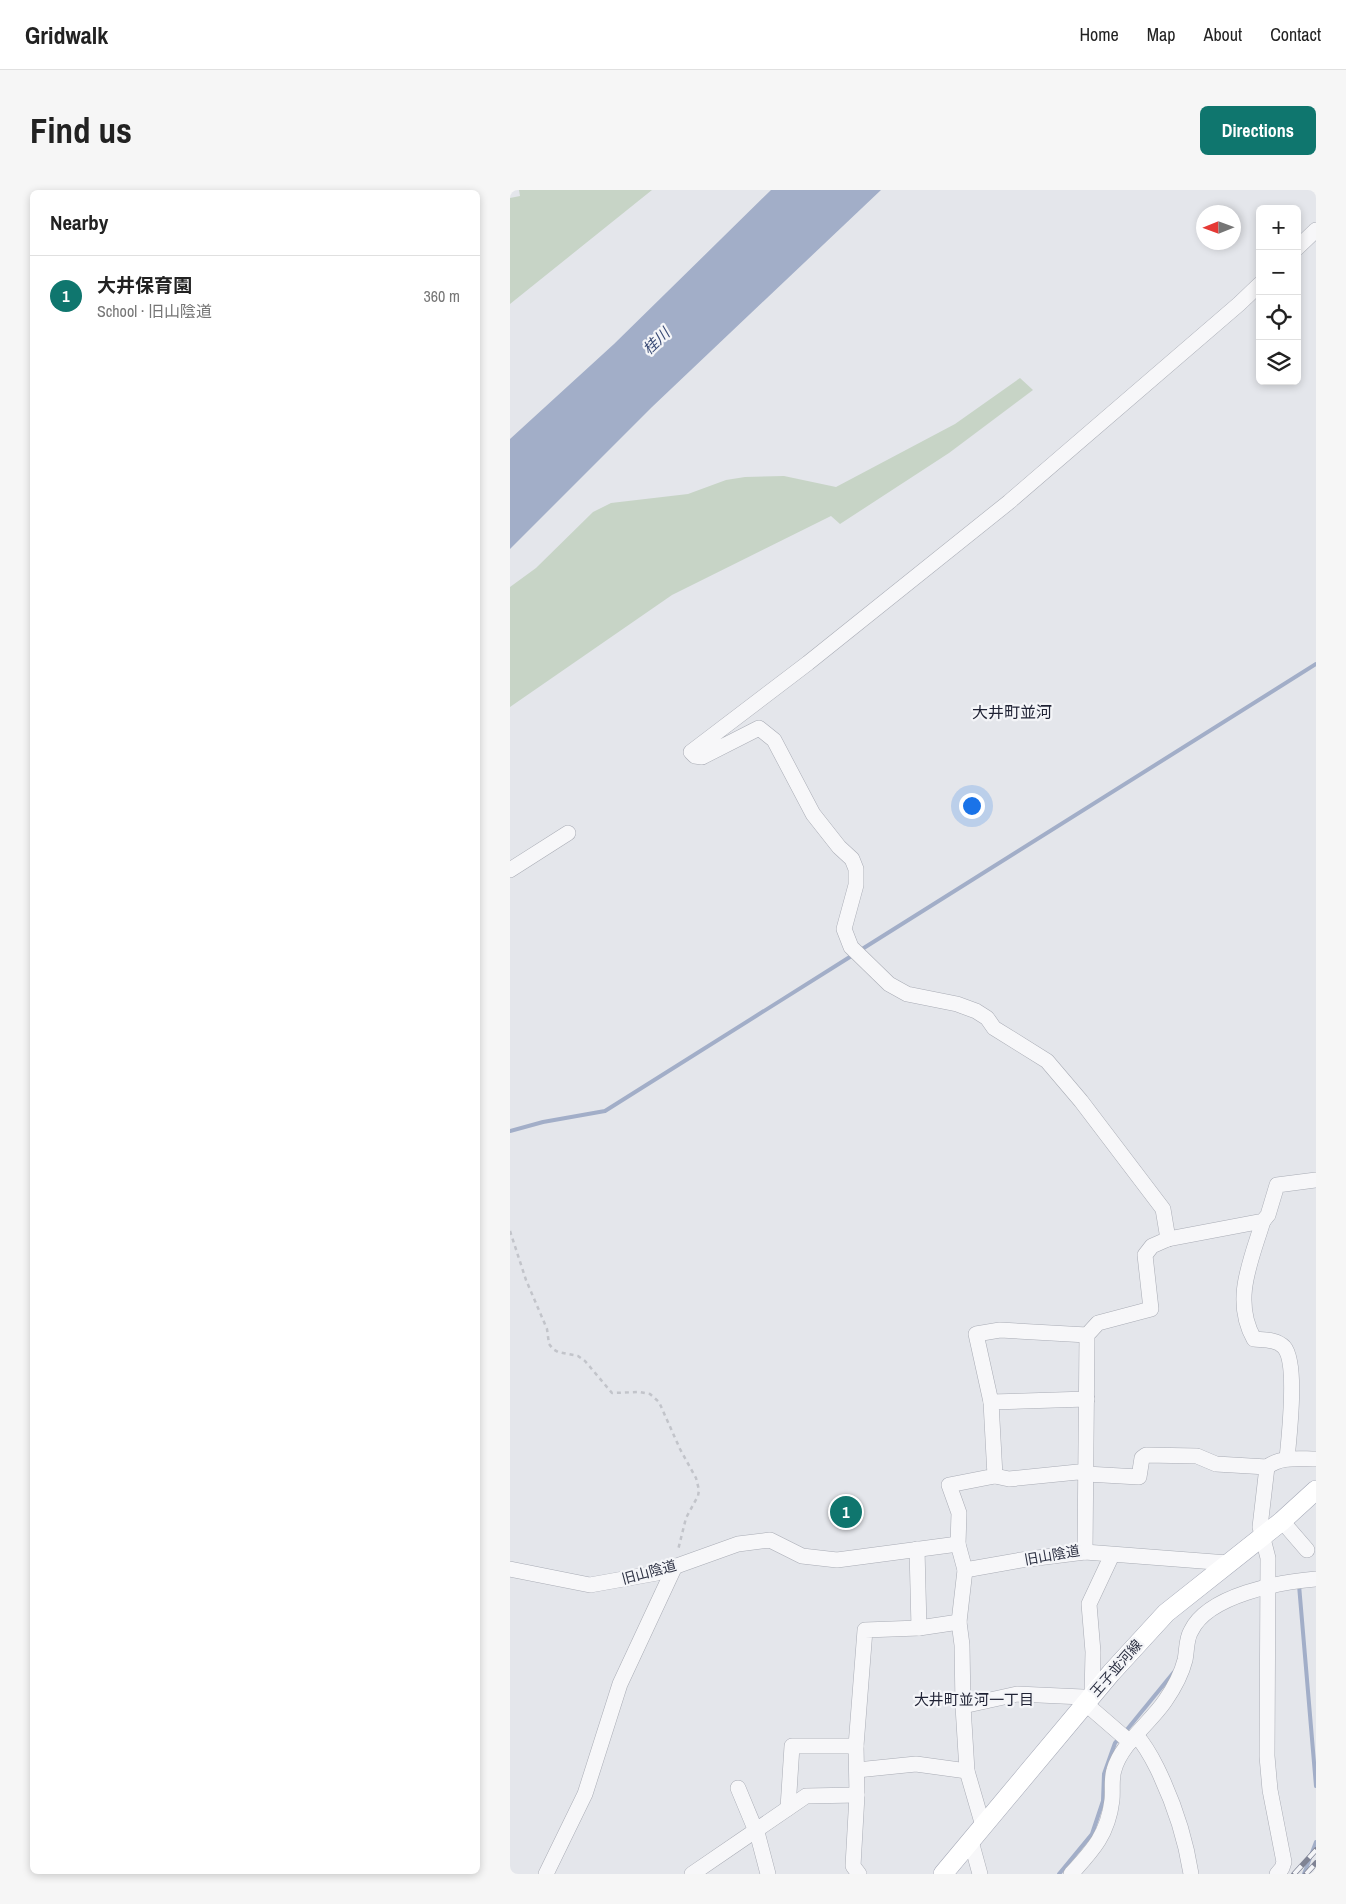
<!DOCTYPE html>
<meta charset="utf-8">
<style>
body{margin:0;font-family:"Archivo Narrow","Noto Sans JP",sans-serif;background:#f6f6f6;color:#222}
.controls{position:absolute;right:15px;top:15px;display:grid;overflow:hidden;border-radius:8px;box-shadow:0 2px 8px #0003}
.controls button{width:45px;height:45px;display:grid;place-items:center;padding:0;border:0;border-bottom:1px solid #e0e0e0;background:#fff;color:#222;font:25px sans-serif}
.compass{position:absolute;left:686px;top:15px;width:45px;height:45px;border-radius:50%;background:#fff;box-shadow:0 2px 8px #0003;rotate:269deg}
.you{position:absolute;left:461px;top:615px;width:18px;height:18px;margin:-12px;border:4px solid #fff;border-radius:50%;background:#1a73e8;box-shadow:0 0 0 8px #1a73e833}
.badge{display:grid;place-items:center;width:32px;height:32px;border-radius:50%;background:#0f766e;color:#fff;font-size:16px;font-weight:700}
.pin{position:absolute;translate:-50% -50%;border:2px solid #fff;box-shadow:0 1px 5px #0006}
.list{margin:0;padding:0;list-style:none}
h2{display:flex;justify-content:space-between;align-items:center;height:65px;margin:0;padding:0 20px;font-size:21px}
h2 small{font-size:16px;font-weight:400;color:#767676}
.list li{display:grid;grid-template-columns:32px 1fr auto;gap:15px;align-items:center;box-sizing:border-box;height:80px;padding:0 20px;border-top:1px solid #e0e0e0}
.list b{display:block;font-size:19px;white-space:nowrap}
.list p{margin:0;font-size:16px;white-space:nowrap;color:#767676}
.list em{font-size:16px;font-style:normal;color:#767676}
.icon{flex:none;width:28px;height:28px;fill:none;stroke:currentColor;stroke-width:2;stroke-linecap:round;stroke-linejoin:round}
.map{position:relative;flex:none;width:806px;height:1684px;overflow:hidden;border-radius:8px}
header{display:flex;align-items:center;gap:30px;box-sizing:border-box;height:70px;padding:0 25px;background:#fff;border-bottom:1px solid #e0e0e0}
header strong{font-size:24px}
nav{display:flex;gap:28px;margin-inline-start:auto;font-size:18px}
.intro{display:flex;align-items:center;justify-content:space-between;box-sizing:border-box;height:120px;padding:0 30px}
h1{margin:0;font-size:35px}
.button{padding:12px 22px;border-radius:8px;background:#0f766e;color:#fff;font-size:18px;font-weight:700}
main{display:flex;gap:30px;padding:0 30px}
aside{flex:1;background:#fff;border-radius:8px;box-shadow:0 2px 8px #0003}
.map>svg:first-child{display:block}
.green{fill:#c7d4c6}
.water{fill:#a2aec8}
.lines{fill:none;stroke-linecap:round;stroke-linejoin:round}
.stream{stroke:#a2aec8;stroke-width:4}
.minor-casing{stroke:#a9acb5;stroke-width:16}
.major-casing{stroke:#a4a8b6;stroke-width:20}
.path{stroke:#c2c4ca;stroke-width:2.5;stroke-dasharray:4 4;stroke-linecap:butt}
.minor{stroke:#f7f7f9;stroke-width:15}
.major{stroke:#fff;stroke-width:19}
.rail-casing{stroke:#7f8394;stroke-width:5.5}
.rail{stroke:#f4f5f8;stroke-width:4;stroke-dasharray:11;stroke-linecap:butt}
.labels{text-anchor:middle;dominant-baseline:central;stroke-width:4.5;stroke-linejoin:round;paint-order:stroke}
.street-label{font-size:14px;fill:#2d3143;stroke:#f4f5f8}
.water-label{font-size:15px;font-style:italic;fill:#394a74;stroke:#f4f5f8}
.neighbourhood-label{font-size:15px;fill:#1f2234;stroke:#f4f5f8}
.quarter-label{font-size:16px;fill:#1f2234;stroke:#f4f5f8}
</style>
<header>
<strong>Gridwalk</strong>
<nav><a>Home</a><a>Map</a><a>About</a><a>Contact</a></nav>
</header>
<div class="intro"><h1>Find us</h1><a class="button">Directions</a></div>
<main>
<aside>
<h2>Nearby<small></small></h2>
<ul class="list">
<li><span class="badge">1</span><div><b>大井保育園</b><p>School · 旧山陰道</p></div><em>360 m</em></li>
</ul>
</aside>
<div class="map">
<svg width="806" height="1684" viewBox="0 0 806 1684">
<rect width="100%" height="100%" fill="#e4e6eb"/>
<g class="green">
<path d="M9,0H142L0,114V8L10,6Z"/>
<path d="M510,188L523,200L439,263L330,334L321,326L162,405L0,517V397L26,378L83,322L101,313L178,304L216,290L235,287L274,286L326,297L445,234Z"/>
</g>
<path class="water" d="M261,0H371L142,217L0,359V249L104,154Z"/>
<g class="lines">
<g class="stream">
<path d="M349,761L806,474"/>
<path d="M0,941L33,932L95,921L343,765"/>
<path d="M789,1395L806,1596"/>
<path d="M615,1542L664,1482"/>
<path d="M549,1684L582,1644L593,1611L594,1584L605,1553L610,1547"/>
<path d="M794,1684L806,1652"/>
</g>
<defs>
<g id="minor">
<path d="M787,58L806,40"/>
<path d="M0,680L58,643"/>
<path d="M753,1031C741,1071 722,1110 744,1149C754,1150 766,1149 774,1157C788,1173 779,1246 777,1269"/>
<path d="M658,1049L653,1019L571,911L537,871L484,838L477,828L466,821L447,814L397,804L379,794L341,757L334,739L346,695V679L342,669L329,657L303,624L264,550L249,538L192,567L185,566L181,562L298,473L499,312L729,114L750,94"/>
<path d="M481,1212L577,1209"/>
<path d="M485,1286L499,1289L568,1282L576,1284L629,1287L632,1268L636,1265L687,1266L706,1274L757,1277"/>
<path d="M772,1331L797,1360"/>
<path d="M407,1359L409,1438"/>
<path d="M575,1362L577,1145L588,1133L641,1119L635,1065L642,1056L658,1049L753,1031L758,1025L767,995L806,990"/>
<path d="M0,1379L80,1395L147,1383L228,1354L260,1350L292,1366L327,1370L448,1354"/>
<path d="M455,1380L511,1370L575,1362L718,1373"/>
<path d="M582,1506L583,1462L579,1414L602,1365"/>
<path d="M576,1514L620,1552"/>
<path d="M453,1516L507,1504L573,1507L579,1510"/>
<path d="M626,1545C635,1555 641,1566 647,1578C664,1613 675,1645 681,1684"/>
<path d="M347,1580L406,1574L457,1581"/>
<path d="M228,1598L248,1646L258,1684"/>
<path d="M278,1618L282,1556H346"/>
<path d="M473,1636L457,1581L453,1516L452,1455L449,1432L455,1380L448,1354L449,1323L439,1295L485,1286L481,1212L466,1144L490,1140L577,1145"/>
<path d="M461,1651L470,1684"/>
<path d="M36,1684L75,1604L110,1494L165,1376"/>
<path d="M182,1684L296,1606L347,1605"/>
<path d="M349,1684L343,1676L347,1605L346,1556L355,1440L409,1438L449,1432"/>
<path d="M561,1684C583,1660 598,1644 602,1610C603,1600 601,1589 604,1580C611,1554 640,1533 655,1511C664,1498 671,1486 675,1470C677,1461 676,1449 681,1441C698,1405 770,1392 806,1389"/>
<path d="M767,1684L772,1678L774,1672L760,1600L757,1566L758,1368L750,1337L757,1277C771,1266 789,1269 806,1269"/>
</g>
<path id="major" d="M433,1684L601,1483L656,1423L772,1331L806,1300"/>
</defs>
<use href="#minor" class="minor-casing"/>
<use href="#major" class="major-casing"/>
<path class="path" d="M0,1041L16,1090L37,1139L39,1154L43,1159L48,1162L68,1166L75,1171L102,1203L129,1202L140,1204L149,1212L170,1259L186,1288L189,1300L188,1306L176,1328L168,1360"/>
<use href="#minor" class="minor"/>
<use href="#major" class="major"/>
<defs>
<g id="rail">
<path d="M784,1684L806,1660"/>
<path d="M796,1684L806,1673"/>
</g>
</defs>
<use href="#rail" class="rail-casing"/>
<use href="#rail" class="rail"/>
</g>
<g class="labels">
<g class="street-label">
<text transform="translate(542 1365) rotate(-10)">旧山陰道</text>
<text transform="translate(139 1382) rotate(-15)">旧山陰道</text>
<text transform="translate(606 1478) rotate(-49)">王子並河線</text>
</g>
<g class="water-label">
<text transform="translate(146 151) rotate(-44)">桂川</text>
</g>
<g class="neighbourhood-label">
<text x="464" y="1509">大井町並河一丁目</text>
</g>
<g class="quarter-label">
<text x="502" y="522">大井町並河</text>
</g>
</g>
</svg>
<div class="controls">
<button>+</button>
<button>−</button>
<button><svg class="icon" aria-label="locate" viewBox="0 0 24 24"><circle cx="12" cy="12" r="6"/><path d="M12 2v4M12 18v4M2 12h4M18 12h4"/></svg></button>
<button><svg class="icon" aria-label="layers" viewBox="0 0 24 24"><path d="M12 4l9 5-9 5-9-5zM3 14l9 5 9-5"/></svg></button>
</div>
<svg class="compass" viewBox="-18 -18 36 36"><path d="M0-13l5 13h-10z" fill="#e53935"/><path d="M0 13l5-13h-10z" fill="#767676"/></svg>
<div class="you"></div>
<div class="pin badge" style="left:336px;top:1322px">1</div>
</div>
</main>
